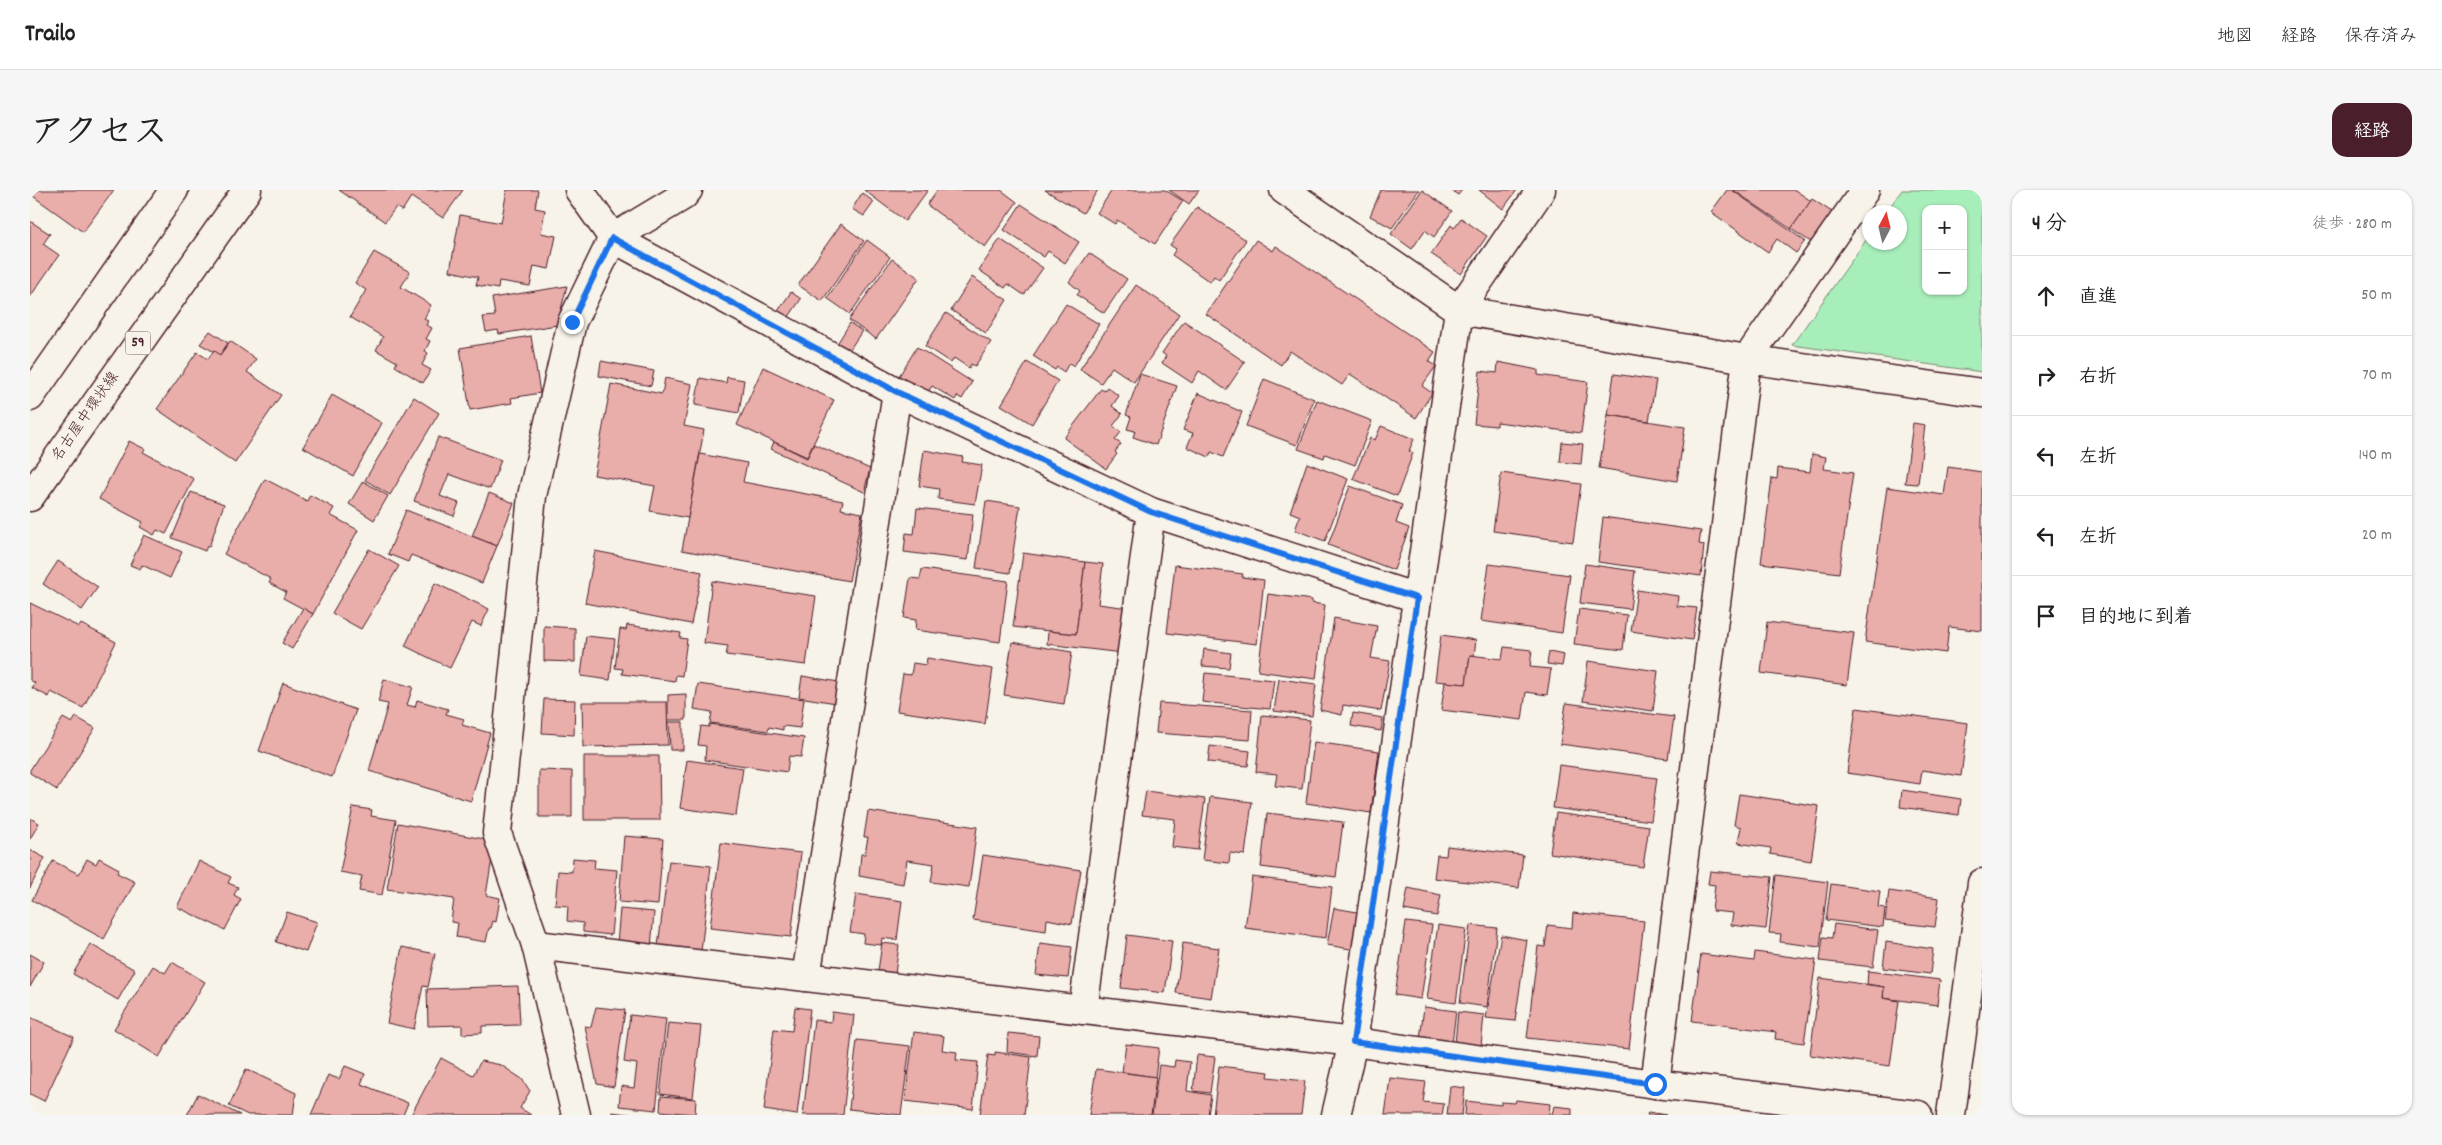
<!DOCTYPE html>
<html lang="ja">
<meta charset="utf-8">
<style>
body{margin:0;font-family:Dekko,"Klee One",sans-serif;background:#f6f6f6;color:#222}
.controls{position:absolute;right:15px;top:15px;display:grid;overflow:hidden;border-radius:10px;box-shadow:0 1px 4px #0004}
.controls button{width:45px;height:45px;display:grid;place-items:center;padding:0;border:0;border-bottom:1px solid #e0e0e0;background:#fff;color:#222;font:25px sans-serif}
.compass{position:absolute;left:1832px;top:15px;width:45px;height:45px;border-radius:50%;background:#fff;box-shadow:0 1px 4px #0004;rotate:7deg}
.stop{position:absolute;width:15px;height:15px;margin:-11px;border:4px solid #1a73e8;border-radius:50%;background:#fff}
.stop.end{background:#1a73e8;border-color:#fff;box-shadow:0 1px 5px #0008}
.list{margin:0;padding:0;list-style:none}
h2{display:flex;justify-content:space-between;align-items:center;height:65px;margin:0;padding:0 20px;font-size:21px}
h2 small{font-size:16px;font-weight:400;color:#767676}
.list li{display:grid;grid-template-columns:32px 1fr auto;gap:15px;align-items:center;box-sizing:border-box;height:80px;padding:0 20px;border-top:1px solid #e0e0e0}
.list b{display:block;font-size:19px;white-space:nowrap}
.list em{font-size:16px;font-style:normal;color:#767676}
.icon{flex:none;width:28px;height:28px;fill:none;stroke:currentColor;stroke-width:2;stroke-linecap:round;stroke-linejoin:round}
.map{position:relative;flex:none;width:1952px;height:925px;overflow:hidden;border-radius:15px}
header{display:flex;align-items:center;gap:30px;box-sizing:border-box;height:70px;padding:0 25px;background:#fff;border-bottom:1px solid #e0e0e0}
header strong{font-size:24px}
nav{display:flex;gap:28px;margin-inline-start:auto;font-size:18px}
.intro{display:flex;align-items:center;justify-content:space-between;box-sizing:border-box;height:120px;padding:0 30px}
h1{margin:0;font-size:35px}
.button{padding:12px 22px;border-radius:15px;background:#4a1f2b;color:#fff;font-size:18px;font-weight:700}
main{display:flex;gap:30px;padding:0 30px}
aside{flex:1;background:#fff;border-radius:15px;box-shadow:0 1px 4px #0004}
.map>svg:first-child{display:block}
.green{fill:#a8eeba;stroke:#798672;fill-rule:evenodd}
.building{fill:#e9adaa;stroke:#4a1f2b}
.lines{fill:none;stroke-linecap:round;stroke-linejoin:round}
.minor-casing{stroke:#4a1f2b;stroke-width:31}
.major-casing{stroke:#4a1f2b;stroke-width:31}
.minor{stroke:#f7f3e8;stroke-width:28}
.major{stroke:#f7f3e8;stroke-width:28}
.route{stroke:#1a73e8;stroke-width:6}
.labels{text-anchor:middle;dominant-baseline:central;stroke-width:4.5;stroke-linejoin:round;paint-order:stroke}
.shield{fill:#f7f3e8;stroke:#7e5f64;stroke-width:1}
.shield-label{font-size:14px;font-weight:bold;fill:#4a1f2b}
.street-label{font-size:15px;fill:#4a1f2b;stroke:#f7f3e8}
</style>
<header>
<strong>Trailo</strong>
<nav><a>地図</a><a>経路</a><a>保存済み</a></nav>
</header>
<div class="intro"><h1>アクセス</h1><a class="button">経路</a></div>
<main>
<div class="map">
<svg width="1952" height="925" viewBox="0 0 1952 925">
<rect width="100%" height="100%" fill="#f7f3e8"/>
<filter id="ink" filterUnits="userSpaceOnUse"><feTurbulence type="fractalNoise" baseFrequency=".02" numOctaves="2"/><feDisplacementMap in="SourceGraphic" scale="10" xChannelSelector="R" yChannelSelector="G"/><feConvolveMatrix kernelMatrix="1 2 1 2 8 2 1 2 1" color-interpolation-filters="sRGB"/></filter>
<g filter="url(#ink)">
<path class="green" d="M1872,0H1952V182L1762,155L1839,46L1840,52H1870V22H1856ZM1896,19H1933V101H1896Z"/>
<g class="building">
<path d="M0,0H84L53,42L0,4Z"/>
<path d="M309,0H433L413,28L381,7L372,21L366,17L355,32Z"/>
<path d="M477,0H508L505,18L515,20L511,43L526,46L519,79L504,76L500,96L469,91L468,99L446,95L448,87L420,81L430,25L471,33Z"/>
<path d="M834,0H898L875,31Z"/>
<path d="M907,0H971L987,12L955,57L897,15Z"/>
<path d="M1015,0H1068L1053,23Z"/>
<path d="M1082,0H1135L1153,11L1125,54L1087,30L1085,34L1067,23Z"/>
<path d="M1139,0H1169L1159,14Z"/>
<path d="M1351,0H1389L1362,38L1340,26Z"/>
<path d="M1392,0L1422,21L1404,47L1395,40L1382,59L1361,44Z"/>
<path d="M1421,0H1432L1428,5Z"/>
<path d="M1449,0H1487L1473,19Z"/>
<path d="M1697,0H1702L1775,51L1766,63L1747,49L1738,62L1681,22Z"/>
<path d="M1703,0H1765L1781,11L1761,39Z"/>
<path d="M832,3L844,12L834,26L822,19Z"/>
<path d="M1782,9L1808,26L1787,56L1761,39Z"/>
<path d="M991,14L1049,52L1035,73L1018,61L1014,67L974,40Z"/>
<path d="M1167,17L1216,50L1189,90L1184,86L1180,92L1142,65L1146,59L1140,55Z"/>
<path d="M1431,28L1457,46L1431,84L1401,64L1421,35L1424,38Z"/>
<path d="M0,31L20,44L13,54L29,65L0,107Z"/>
<path d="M811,34L834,51L792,111L768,95Z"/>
<path d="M970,49L1013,78L994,105L978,94L975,98L949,80Z"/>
<path d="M837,50L860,67L820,124L797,108Z"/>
<path d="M1226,50L1243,61L1246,56L1405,162L1399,171L1406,176L1392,196L1402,203L1386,228L1320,184L1312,195L1260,161L1251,175L1176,124Z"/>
<path d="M344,62L380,82L371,97L401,115L394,129L398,131L396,135L402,138L396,149L400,151L395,161L398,163L392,175L401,180L393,193L365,176L367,172L346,160L353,147L320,127L336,100L325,93Z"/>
<path d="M1059,63L1097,89L1074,123L1047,105L1050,101L1039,92Z"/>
<path d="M862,69L889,88L846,149L819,130Z"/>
<path d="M942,87L977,110L956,143L921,120Z"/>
<path d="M1106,95L1149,124L1104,192L1082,177L1071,193L1050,179Z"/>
<path d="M537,96L527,135L469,144L468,140L456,142L453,127L465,126L462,108Z"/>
<path d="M761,102L771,109L756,131L746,124Z"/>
<path d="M1036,114L1069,134L1044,176L1039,173L1034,182L1027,177L1025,180L1003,166Z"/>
<path d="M916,123L961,152L945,176L941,174L939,178L924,168L921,173L895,156Z"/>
<path d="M1154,131L1215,172L1196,200L1169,181L1162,193L1132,173L1136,166L1132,163Z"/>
<path d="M820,133L832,141L816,165L805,157Z"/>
<path d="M180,141L198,153L190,165L170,154Z"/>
<path d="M501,146L510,203L481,208L482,213L440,220L430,158Z"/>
<path d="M200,151L226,169L217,182L251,205L205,273L127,219L167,162L178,169L184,160L190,165Z"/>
<path d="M887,157L942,192L932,209L927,206L925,210L902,196L897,203L869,186Z"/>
<path d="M571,171L624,181L621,196L569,186Z"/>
<path d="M997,172L1028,191L1002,234L971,215Z"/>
<path d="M1468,172L1508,180V185L1558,192L1551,243L1467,232V236L1444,234L1450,181L1467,183Z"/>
<path d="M733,177L804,210L777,267L707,235Z"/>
<path d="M1110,184L1147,196L1126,255L1103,247L1105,241L1097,239L1101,227L1096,225Z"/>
<path d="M1584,184L1626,190L1619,231L1578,225Z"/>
<path d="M697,187L714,190L709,223L665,215L670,188L696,193Z"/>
<path d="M635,188L662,194L654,236L674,240L658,328L620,321L625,296L564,285L581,194L632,204Z"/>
<path d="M1234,189L1284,209L1267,255L1216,236Z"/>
<path d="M1077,197L1089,206L1082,216L1092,224L1083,236L1091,242L1085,250L1091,254L1085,262L1087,264L1076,279L1034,248L1071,199L1074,201Z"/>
<path d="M1168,203L1212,222L1193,267L1181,262L1179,267L1157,257L1163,243L1153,240Z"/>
<path d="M302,205L352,233L323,286L273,257Z"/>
<path d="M384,207L409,223L360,305L335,290Z"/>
<path d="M1287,210L1342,231L1325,275L1295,264L1294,268L1268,259Z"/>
<path d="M1578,225L1655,237L1647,291L1569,278Z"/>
<path d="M1883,233L1895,235L1888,294L1875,293Z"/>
<path d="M1351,236L1384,249L1379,261L1383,263L1367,306L1323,289L1340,248L1345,250Z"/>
<path d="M408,247L471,270L460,299L419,284L410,306L429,313L424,326L384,311Z"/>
<path d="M99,251L115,259L113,262L164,289L136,344L127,340L124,345L110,337L113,332L69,309Z"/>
<path d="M744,252L777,268L784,254L840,279L834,302L741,259Z"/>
<path d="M1532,252L1553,254L1551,274L1530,272Z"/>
<path d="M894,260L933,267L932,272L952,275L945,314L908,309L909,299L889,296Z"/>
<path d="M670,264L717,273L713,292L813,311L811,319L832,323L819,391L652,360Z"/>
<path d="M1782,264L1796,267L1794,279L1823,283L1809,383L1731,373L1742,288L1747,289L1748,278L1780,282Z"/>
<path d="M1277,273L1318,289L1295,351L1265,340L1270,326L1260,322Z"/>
<path d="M1918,277L1952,282V441L1919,437L1916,463L1835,452L1857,297L1914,305Z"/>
<path d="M1471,283L1551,294L1543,352L1463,341Z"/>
<path d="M235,289L277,311L280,305L304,318L300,325L328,340L283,424L253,408L256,402L239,393L241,389L194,364Z"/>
<path d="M333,291L358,306L344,330L319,314Z"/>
<path d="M1320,296L1372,315L1366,333L1379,338L1364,380L1298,355Z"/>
<path d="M161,302L194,314L179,357L177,356L175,361L142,348Z"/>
<path d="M459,303L484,313L467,356L442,346Z"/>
<path d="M956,311L990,316L980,383L946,378Z"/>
<path d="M887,318L943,324L938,370L874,362L876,343L884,344Z"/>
<path d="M376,320L467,356L452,393L381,365L378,372L358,364Z"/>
<path d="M1573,327L1671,341L1669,354L1674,355L1671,386L1568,372Z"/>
<path d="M114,345L152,362L140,388L112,375L110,379L100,375Z"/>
<path d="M339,359L369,376L331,439L302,423Z"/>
<path d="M565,361L672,382L661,434L555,413Z"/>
<path d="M993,363L1055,372L1046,444L983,437Z"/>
<path d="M28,371L68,397L52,420L13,394Z"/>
<path d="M1055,372L1073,374L1068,414L1099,418L1092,463L1017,454L1018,441L1046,444Z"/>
<path d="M1459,374L1540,385L1532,443L1451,431Z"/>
<path d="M1555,374L1605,381L1600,419L1550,413Z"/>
<path d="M1145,375L1213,384L1212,387L1234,390L1227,454L1137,443Z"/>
<path d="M892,379L978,391L970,452L885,440L886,430L874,428L880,388L890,389Z"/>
<path d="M682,391L786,406L776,475L696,465L698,456L674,453Z"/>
<path d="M405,393L459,419L451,436L442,432L420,478L375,456Z"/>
<path d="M1607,400L1648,406L1647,416L1667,418L1662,450L1601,441Z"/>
<path d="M1238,404L1282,410V413L1295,415L1286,489L1228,481Z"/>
<path d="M0,413L49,437L51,434L86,452L53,518L21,502L19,507L2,498L5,493L0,490Z"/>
<path d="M273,418L283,424L262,459L252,453Z"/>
<path d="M1549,419L1597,425L1593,460L1544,454Z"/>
<path d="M1304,428L1347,436L1341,468L1360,471L1351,521L1313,515L1312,525L1290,520Z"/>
<path d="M1737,432L1824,443L1817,495L1731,483Z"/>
<path d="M597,435L651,443L650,448L657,449L652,486L646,485L645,491L592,484L593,479L585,478L590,439L596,440Z"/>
<path d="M514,436L545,438V472L514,471Z"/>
<path d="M1411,445L1446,450L1444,466L1440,465L1436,494L1405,491Z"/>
<path d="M556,446L585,449L580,490L551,486Z"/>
<path d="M982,452L1042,462L1034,514L974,505Z"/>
<path d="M1474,457L1502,460L1500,477L1521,479L1517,505L1496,502L1492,530L1411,520L1415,492L1436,494L1440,465L1472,469Z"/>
<path d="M1174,459L1201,463L1199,478L1172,476Z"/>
<path d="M1519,462L1534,465L1532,476L1517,474Z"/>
<path d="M897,468L963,479L955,534L867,521L873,484L881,485L883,473L896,475Z"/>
<path d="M1558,471L1628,481L1623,521L1553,511Z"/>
<path d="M1175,483L1244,490L1240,519L1172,512Z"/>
<path d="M772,486L809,492L806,513L769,507Z"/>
<path d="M354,489L383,497L377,515L385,517L387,510L418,519L416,524L434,529L432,535L460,543L441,611L339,581L358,514L348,512Z"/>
<path d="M1249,489L1286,494L1282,526L1244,521Z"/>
<path d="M253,493L326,520L302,587L229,561Z"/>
<path d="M668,494L774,509L770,538L753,536V540L739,537L738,541L680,533L682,522L664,519Z"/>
<path d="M656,504V530H638V505Z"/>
<path d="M514,509L545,510L544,545L512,543Z"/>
<path d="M552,512H637L638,555L553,557Z"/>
<path d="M1129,513L1222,520L1220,550L1126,543Z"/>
<path d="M1536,513L1644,527L1638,569L1530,554Z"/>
<path d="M1826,518L1938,533L1931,586L1892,580L1890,594L1817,583Z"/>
<path d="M1323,523L1353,528L1351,541L1321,536Z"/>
<path d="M1232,525L1280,530L1272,599L1245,596L1247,584L1226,582Z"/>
<path d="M46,527L65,538L27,600L0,583V580L33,528L42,533Z"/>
<path d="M639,532H653V560H640Z"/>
<path d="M679,534L774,548L771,567L759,566L757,582L675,570L676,556L668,555L671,536L679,537Z"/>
<path d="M1284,552L1349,561L1341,623L1276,613Z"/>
<path d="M1180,556L1220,561L1218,576L1178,572Z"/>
<path d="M554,566H629L630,630H554Z"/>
<path d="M657,570L713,578L706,626L650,618Z"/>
<path d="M1529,575L1627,588L1621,631L1523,618Z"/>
<path d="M509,580L542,581V627H509Z"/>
<path d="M1872,600L1931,609L1929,625L1870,617Z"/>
<path d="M1116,601L1175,609L1168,660L1142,657L1145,629L1112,625Z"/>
<path d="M1709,604L1789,616L1781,671L1740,664L1741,658L1708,653L1711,637L1704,635Z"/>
<path d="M1180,607L1222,612L1215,665L1200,663L1199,673L1172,670Z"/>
<path d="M323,617L342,620L341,626L366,630L352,705L329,701L332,686L310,682Z"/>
<path d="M838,621L947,637L939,697L901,692L904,674L877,670L873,694L829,686L831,664H835L838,647H834Z"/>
<path d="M1237,623L1313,632L1306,687L1231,677Z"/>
<path d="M1526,623L1619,636L1613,677L1520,663Z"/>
<path d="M0,628L9,633L0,649Z"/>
<path d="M368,633L465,651L456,705L470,708L466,732L463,731L461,738H459L456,752L426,747L428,733L421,732L424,709L357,699Z"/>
<path d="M594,646L633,649L628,715L589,712Z"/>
<path d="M691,653L771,663L761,747L680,738Z"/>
<path d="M1417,656L1493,665L1489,698L1404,688L1407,665L1416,666Z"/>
<path d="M0,660L15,668L0,698Z"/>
<path d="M953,665L1051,680L1042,734L1017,729L1016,741L943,730Z"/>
<path d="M69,668L89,679L87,683L105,692L74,749L2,710L23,671L49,684L57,669L66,674Z"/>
<path d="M543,668L565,670L564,678L587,680L581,745L553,742V733L537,731L538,716L525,715L528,681L542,682Z"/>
<path d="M169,671L201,687L198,693L208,697L204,705L211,709L195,740L147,717Z"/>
<path d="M639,671L681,676L671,761L628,756Z"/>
<path d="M1680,681L1742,687L1736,739L1701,735L1703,723L1682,721L1685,695L1678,694Z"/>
<path d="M1746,685L1798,692L1790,757L1750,752L1751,744L1739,743Z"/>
<path d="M1222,687L1302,697L1296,748L1215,738Z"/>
<path d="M1801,694L1850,701L1848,717L1855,718L1853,737L1796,730Z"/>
<path d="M1378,698L1411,705L1407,726L1374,720Z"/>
<path d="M1859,701L1909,708L1905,737L1855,731Z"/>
<path d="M826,704L872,711L867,750L852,748L851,755L833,753L834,744L820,742Z"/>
<path d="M1304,718L1333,723L1326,760L1297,755Z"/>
<path d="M590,719L624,722L621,758L587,754Z"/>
<path d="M257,722L287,732L276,762L246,752Z"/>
<path d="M1543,723L1614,731L1599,859L1497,848L1508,756L1515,757L1518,735L1542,738Z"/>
<path d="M1376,732L1402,735L1391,809L1365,805Z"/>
<path d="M1804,734L1848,740L1843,777L1790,771L1793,747L1802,748Z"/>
<path d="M1408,735L1436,739L1426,813L1397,809Z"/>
<path d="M1440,735L1467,738L1457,817L1430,813Z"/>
<path d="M1097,745L1142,751L1135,803L1091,798Z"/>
<path d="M1471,745L1497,750L1485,831L1456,828Z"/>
<path d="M1856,752L1903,759L1900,784L1853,778Z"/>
<path d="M852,753L869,755L865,784L848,781Z"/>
<path d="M1010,753L1042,757L1038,788L1006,785Z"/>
<path d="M1153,753L1189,758L1181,808L1146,803Z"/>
<path d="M60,754L105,780L88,810L43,784Z"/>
<path d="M372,757L405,764L398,797L393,796L384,839L357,833Z"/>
<path d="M1725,762L1786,770L1774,853L1745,849L1746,842L1662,831L1671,764L1724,771Z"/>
<path d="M0,764L14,772L0,797Z"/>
<path d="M142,772L175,792L129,867L84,839L123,776L135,783Z"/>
<path d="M1838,781L1910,790L1907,815L1853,808L1854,797L1837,794Z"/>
<path d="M1790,788L1854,797L1853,808L1869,811L1860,876L1780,865Z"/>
<path d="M488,796L490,835L452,836V843L432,844V835L398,836L397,799Z"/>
<path d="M566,817L595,820L584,897L567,894L555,836L561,837Z"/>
<path d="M765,817L780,819L767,925L734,920L744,839L762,841Z"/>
<path d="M1394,817L1426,821L1422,853L1390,849Z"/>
<path d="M802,822L824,825L813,925H773L784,830L801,832Z"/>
<path d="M1428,822L1454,825L1451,856L1425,853Z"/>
<path d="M600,825L636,829L626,920L589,916L591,896L604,898L607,874L594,872Z"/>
<path d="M0,827L44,847L14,911L0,904Z"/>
<path d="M638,833L671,836L663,908L630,904Z"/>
<path d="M884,842L914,846L912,860L927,862L926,870L948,872L943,919L875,911Z"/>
<path d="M978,843L1009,846L1007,866L977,862Z"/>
<path d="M827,850L880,856L871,925L819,919Z"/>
<path d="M1096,854L1129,858L1125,887L1092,882Z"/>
<path d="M965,862L1001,867L994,925H950L958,865L965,866Z"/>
<path d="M1167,865L1185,867L1180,903L1163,901Z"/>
<path d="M411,868L443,885L451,871L471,875L492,889L500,901L490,918L501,925H381Z"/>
<path d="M1145,870L1160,872L1157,901L1181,905L1178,925H1122L1129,875L1144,877Z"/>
<path d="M315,876L335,884L331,894L378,913L373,925H281L298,885L309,889Z"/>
<path d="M1189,876L1239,882L1238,887L1275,891L1271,925H1183Z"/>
<path d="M216,879L266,903L263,925H218L199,916Z"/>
<path d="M1066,879L1126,887L1121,925H1059Z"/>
<path d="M1360,888L1396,892L1393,912L1414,914L1412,925H1355Z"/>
<path d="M1420,896L1435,898L1432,925H1417Z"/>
<path d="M168,904L210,925H157Z"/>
<path d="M631,906L666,909L665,924L630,921Z"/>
<path d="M1486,910L1520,914L1519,925H1435L1436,911L1471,915V912L1485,913Z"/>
<path d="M1524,916L1542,918V925H1522Z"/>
<path d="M582,922L605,925H581Z"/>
<path d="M1618,922L1636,925H1617Z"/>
</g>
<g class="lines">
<defs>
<g id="minor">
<path d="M549,0L583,48L653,6L658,0"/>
<path d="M1254,0L1429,120L1717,169L1952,203"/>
<path d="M506,755L1323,852L1625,894L1888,925"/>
<path d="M776,787L867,202"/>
<path d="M1053,820L1121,322"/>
<path d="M1625,894L1717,169L1835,0"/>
<path d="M546,925L506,755L467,643L502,306L542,132L583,48L867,202L1121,322L1387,408"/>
<path d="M1306,925L1323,852L1429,120L1511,0"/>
<path d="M1921,925L1952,693"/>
</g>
<g id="major">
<path d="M0,207L144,0"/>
<path d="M0,307L217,0"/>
</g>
</defs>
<use href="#minor" class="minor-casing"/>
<use href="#major" class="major-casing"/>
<use href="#minor" class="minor"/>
<use href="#major" class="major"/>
</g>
</g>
<g class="lines" filter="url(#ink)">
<path class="route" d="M542,132L582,48L867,202L1121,322L1387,408L1323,852L1625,894"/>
</g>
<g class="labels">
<rect class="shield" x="95.5" y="141.5" width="25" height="23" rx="4"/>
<g class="shield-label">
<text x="108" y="153">59</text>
</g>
<g class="street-label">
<text transform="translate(56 227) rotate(-55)">名古屋中環状線</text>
</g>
</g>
</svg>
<div class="controls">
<button>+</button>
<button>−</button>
</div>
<svg class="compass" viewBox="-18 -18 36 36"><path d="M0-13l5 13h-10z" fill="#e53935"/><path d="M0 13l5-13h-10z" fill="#767676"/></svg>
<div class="stop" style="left:1625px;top:894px"></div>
<div class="stop end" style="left:542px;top:132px"></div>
</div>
<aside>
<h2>4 分<small>徒歩 · 280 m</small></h2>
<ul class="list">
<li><svg class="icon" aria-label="ahead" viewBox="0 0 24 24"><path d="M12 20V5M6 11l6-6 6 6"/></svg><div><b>直進</b></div><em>50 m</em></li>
<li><svg class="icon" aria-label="right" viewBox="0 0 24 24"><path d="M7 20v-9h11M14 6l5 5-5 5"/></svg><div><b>右折</b></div><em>70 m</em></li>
<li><svg class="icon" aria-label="left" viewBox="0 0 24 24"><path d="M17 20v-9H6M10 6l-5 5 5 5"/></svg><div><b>左折</b></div><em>140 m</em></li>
<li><svg class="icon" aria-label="left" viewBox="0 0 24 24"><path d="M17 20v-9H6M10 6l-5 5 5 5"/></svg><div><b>左折</b></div><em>20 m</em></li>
<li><svg class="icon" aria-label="arrive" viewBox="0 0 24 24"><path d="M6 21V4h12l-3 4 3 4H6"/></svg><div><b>目的地に到着</b></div></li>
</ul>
</aside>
</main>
